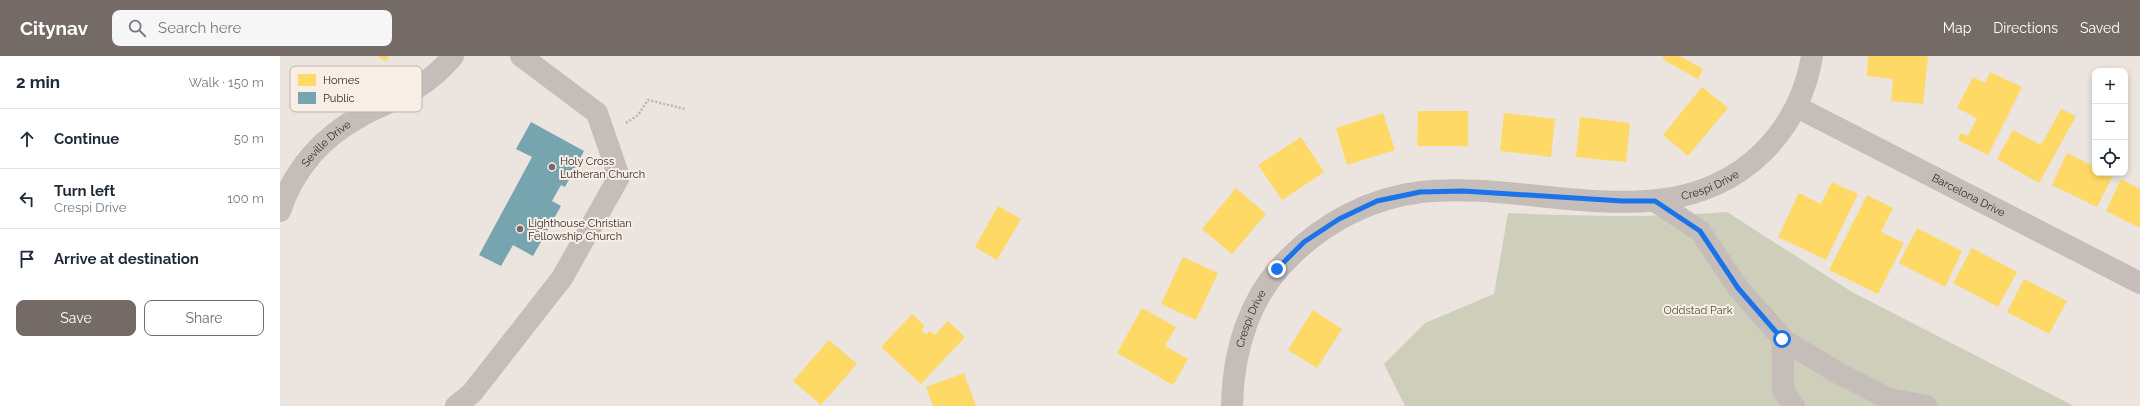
<!DOCTYPE html>
<meta charset="utf-8">
<style>
body{margin:0;font-family:Raleway,sans-serif;background:#f6f6f7;color:#1f2937}
.controls{position:absolute;right:12px;top:12px;display:grid;overflow:hidden;border-radius:8px;box-shadow:0 2px 6px #0003}
.controls button{width:36px;height:36px;display:grid;place-items:center;padding:0;border:0;border-bottom:1px solid #e0e1e3;background:#fff;color:#1f2937;font:20px sans-serif}
.stop{position:absolute;width:12px;height:12px;margin:-9px;border:3px solid #1a73e8;border-radius:50%;background:#fff}
.stop.end{background:#1a73e8;border-color:#fff;box-shadow:0 1px 4px #0008}
.list{margin:0;padding:0;list-style:none}
h2{display:flex;justify-content:space-between;align-items:center;height:52px;margin:0;padding:0 16px;font-size:17px}
h2 small{font-size:13px;font-weight:400;color:#747a83}
.list li{display:grid;grid-template-columns:26px 1fr auto;gap:12px;align-items:center;box-sizing:border-box;height:60px;padding:0 16px;border-top:1px solid #e0e1e3}
.list b{display:block;font-size:15px;white-space:nowrap}
.list p{margin:0;font-size:13px;white-space:nowrap;color:#747a83}
.list em{font-size:13px;font-style:normal;color:#747a83}
.actions{display:flex;gap:8px;padding:12px 16px}
.actions a{flex:1;padding:9px 0;border:1px solid #746b67;border-radius:8px;text-align:center;font-size:14px;color:#746b67}
.actions .main{background:#746b67;color:#fff}
.icon{flex:none;width:22px;height:22px;fill:none;stroke:currentColor;stroke-width:2;stroke-linecap:round;stroke-linejoin:round}
.map{position:relative;flex:none;width:1860px;height:350px;overflow:hidden}
header{display:flex;align-items:center;gap:24px;box-sizing:border-box;height:56px;padding:0 20px;background:#746b67;color:#fff}
header strong{font-size:19px}
nav{display:flex;gap:22px;margin-inline-start:auto;font-size:14px}
.search{width:280px;height:36px;background:#f6f6f7;display:flex;align-items:center;gap:10px;box-sizing:border-box;padding:0 14px;border-radius:8px;color:#747a83;font-size:15px}
main{display:flex}
aside{flex:1;background:#fff}
.map>svg:first-child{display:block}
.green{fill:#cecfba}
.homes{fill:#ffd966}
.public{fill:#76a5af}
.lines{fill:none;stroke-linecap:round;stroke-linejoin:round}
.path{stroke:#bdb5b1;stroke-width:2.5;stroke-dasharray:2 2;stroke-linecap:butt}
.minor{stroke:#c4bdb9;stroke-width:22}
.route{stroke:#1a73e8;stroke-width:5}
.poi-dot{fill:#746b67;stroke:#f8eee6;stroke-width:1.5}
.labels{text-anchor:middle;dominant-baseline:central;stroke-width:4;stroke-linejoin:round;paint-order:stroke}
.street-label{font-size:11px;fill:#342a27;stroke:#f8eee6}
.poi-label{font-size:11px;fill:#342a27;stroke:#f8eee6;text-anchor:start}
.park-label{font-size:11px;fill:#48512c;stroke:#f8eee6}
.key{fill:#f8eee6;stroke:#bdb3ad;stroke-width:1}
.key-label{font-size:11px;fill:#342a27}
</style>
<header>
<strong>Citynav</strong>
<div class="search"><svg class="icon" aria-label="search" viewBox="0 0 24 24"><circle cx="10" cy="10" r="6"/><path d="M15 15l6 6"/></svg>Search here</div>
<nav><a>Map</a><a>Directions</a><a>Saved</a></nav>
</header>
<main>
<aside>
<h2>2 min<small>Walk · 150 m</small></h2>
<ul class="list">
<li><svg class="icon" aria-label="ahead" viewBox="0 0 24 24"><path d="M12 20V5M6 11l6-6 6 6"/></svg><div><b>Continue</b></div><em>50 m</em></li>
<li><svg class="icon" aria-label="left" viewBox="0 0 24 24"><path d="M17 20v-9H6M10 6l-5 5 5 5"/></svg><div><b>Turn left</b><p>Crespi Drive</p></div><em>100 m</em></li>
<li><svg class="icon" aria-label="arrive" viewBox="0 0 24 24"><path d="M6 21V4h12l-3 4 3 4H6"/></svg><div><b>Arrive at destination</b></div></li>
</ul>
<div class="actions"><a class="main">Save</a><a>Share</a></div>
</aside>
<div class="map">
<svg width="1860" height="350" viewBox="0 0 1860 350">
<rect width="100%" height="100%" fill="#ebe4df"/>
<path class="green" d="M1447,156L1572,236L1794,350H1125L1104,308L1145,267L1214,238L1228,157C1301,160 1374,162 1447,156Z"/>
<g class="homes">
<path d="M97,0H109L106,5Z"/>
<path d="M1384,0H1400L1423,13L1418,23L1382,3Z"/>
<path d="M1588,0H1648L1643,48L1611,45L1613,23L1587,20Z"/>
<path d="M1710,16L1742,31L1708,99L1678,84L1681,77L1688,80L1697,62L1677,52L1693,21L1705,27Z"/>
<path d="M1422,31L1448,52L1408,100L1383,79Z"/>
<path d="M1781,53L1796,60L1759,127L1717,103L1733,74L1761,89Z"/>
<path d="M1138,55H1188V90H1137Z"/>
<path d="M1103,57L1115,94L1067,109L1056,72Z"/>
<path d="M1224,57L1275,63L1271,101L1220,95Z"/>
<path d="M1300,61L1350,67L1346,106L1296,101Z"/>
<path d="M1021,81L1044,116L1002,144L978,109Z"/>
<path d="M1787,97L1815,111V117L1833,119L1817,151L1772,129Z"/>
<path d="M1841,123L1860,133V172L1826,155Z"/>
<path d="M1552,126L1578,138L1546,204L1498,181L1519,137L1541,148Z"/>
<path d="M956,132L986,158L952,198L922,173Z"/>
<path d="M1587,139L1613,152L1601,176L1624,187L1598,238L1549,214Z"/>
<path d="M718,150L741,163L717,204L695,191Z"/>
<path d="M1637,172L1682,195L1665,231L1619,207Z"/>
<path d="M1692,192L1737,216L1718,251L1673,227Z"/>
<path d="M903,201L938,217L916,264L881,248Z"/>
<path d="M1744,223L1787,245L1769,278L1727,256Z"/>
<path d="M862,252L896,271L885,290L908,303L893,329L837,297Z"/>
<path d="M1033,254L1062,273L1037,312L1008,294Z"/>
<path d="M632,258L645,270L641,274L646,278L650,275L655,279L668,265L685,281L641,328L601,291Z"/>
<path d="M549,284L577,308L541,349L513,325Z"/>
<path d="M684,317L696,350H653L646,331Z"/>
</g>
<path class="public" d="M251,66L304,95L285,131L281,129L272,145L281,150L253,200L233,189L221,210L199,199L252,101L236,93Z"/>
<g class="lines">
<path class="path" d="M346,67L358,59L368,44L405,53"/>
<g class="minor">
<path id="s1" d="M1517,51L1860,227"/>
<path d="M1375,145L1420,175L1458,232L1505,285L1560,318L1609,343L1646,350"/>
<path id="s2" d="M0,155C14,113 43,80 83,59C91,54 101,51 110,46C135,35 156,21 173,0"/>
<path d="M1503,283V334L1514,350"/>
<path d="M176,350L192,337L282,222L339,121L317,57L241,0"/>
<path id="s3" d="M952,350C953,295 969,240 1010,201C1045,166 1091,142 1141,136C1253,123 1392,187 1483,96C1510,69 1526,37 1532,0"/>
</g>
</g>
<g class="lines">
<path class="route" d="M997,213L1024,186L1059,163L1097,145L1140,136L1183,135L1342,145H1375L1420,175L1458,232L1502,283"/>
</g>
<g class="poi-dot">
<circle cx="272" cy="111" r="4"/>
<circle cx="240" cy="173" r="4"/>
</g>
<g class="labels">
<g class="street-label">
<text stroke="none"><textPath href="#s2" startOffset="83">Seville Drive</textPath></text>
<text stroke="none"><textPath href="#s3" startOffset="605">Crespi Drive</textPath></text>
<text stroke="none"><textPath href="#s1" startOffset="193">Barcelona Drive</textPath></text>
<text stroke="none"><textPath href="#s3" startOffset="90">Crespi Drive</textPath></text>
</g>
<g class="poi-label">
<text x="280" y="105">Holy Cross<tspan x="280" dy="13">Lutheran Church</tspan></text>
<text x="248" y="167">Lighthouse Christian<tspan x="248" dy="13">Fellowship Church</tspan></text>
</g>
<g class="park-label">
<text x="1418" y="254">Oddstad Park</text>
</g>
</g>
<rect x="10" y="10" width="132" height="46" rx="6" class="key"/>
<rect x="18" y="18" width="18" height="12" fill="#ffd966"/>
<rect x="18" y="36" width="18" height="12" fill="#76a5af"/>
<g class="key-label">
<text x="43" y="28">Homes</text>
<text x="43" y="46">Public</text>
</g>
</svg>
<div class="controls">
<button>+</button>
<button>−</button>
<button><svg class="icon" aria-label="locate" viewBox="0 0 24 24"><circle cx="12" cy="12" r="6"/><path d="M12 2v4M12 18v4M2 12h4M18 12h4"/></svg></button>
</div>
<div class="stop" style="left:1502px;top:283px"></div>
<div class="stop end" style="left:997px;top:213px"></div>
</div>
</main>
